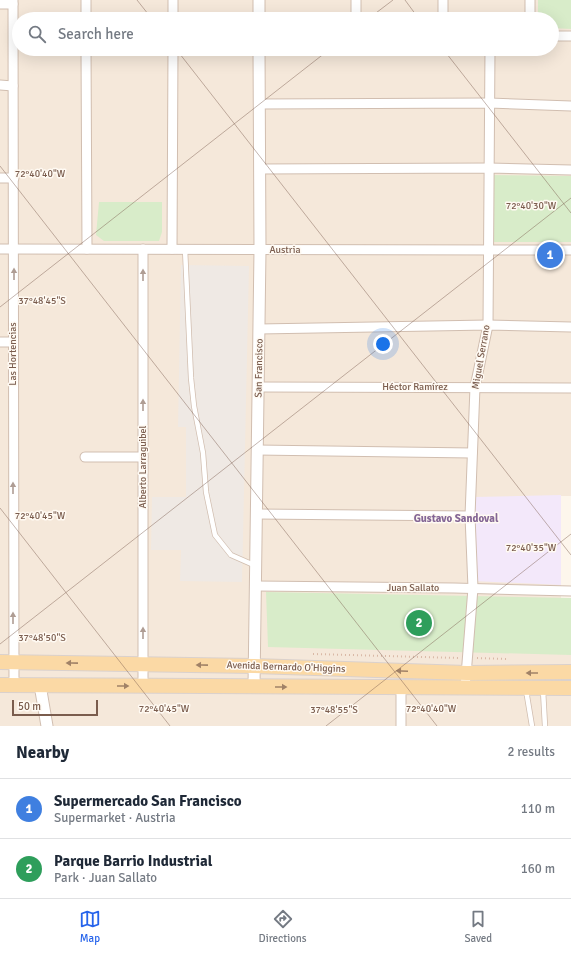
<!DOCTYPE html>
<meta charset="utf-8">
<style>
body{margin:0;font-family:Signika,sans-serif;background:#f2f2f3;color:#1f2937}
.scale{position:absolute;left:12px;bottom:10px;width:86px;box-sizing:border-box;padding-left:4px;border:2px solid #7a5c4d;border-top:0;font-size:11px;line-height:14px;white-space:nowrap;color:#7a5c4d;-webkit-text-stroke:3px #fffaf3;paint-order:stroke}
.you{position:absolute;left:383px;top:344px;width:14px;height:14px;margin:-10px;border:3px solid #fff;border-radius:50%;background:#1a73e8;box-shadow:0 0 0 6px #1a73e833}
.badge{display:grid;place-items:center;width:26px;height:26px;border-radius:50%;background:#2563eb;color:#fff;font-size:13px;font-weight:700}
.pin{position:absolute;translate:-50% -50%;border:2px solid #fff;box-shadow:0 1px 4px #0006}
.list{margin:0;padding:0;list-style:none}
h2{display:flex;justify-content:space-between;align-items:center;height:52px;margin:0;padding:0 16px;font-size:17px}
h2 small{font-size:13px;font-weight:400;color:#747a83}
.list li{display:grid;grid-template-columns:26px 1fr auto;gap:12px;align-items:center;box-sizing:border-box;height:60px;padding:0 16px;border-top:1px solid #e0e1e3}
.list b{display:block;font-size:15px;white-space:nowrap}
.list p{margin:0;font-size:13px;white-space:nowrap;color:#747a83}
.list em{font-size:13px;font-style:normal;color:#747a83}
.icon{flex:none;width:22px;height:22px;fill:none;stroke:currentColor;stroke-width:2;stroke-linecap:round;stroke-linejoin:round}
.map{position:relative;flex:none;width:571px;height:726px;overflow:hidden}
.search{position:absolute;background:#fff;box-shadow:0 4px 16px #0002;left:12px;right:12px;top:12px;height:44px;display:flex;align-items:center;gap:10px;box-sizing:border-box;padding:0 14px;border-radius:22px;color:#747a83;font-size:15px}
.sheet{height:172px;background:#fff}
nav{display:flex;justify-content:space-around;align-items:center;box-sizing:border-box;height:56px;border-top:1px solid #e0e1e3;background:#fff;font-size:11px;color:#747a83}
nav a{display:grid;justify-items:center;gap:2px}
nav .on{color:#2563eb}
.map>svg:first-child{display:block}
.residential{fill:#f5e8da;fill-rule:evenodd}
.industrial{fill:#efe9e4}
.education{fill:#f3e8fa}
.green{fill:#d8ecc9}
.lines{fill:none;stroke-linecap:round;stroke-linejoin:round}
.service-casing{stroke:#d1beb0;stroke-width:6}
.minor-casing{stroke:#d1beb0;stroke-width:11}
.tertiary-casing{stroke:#d1beb0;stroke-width:13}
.primary-casing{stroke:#dad1cd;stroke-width:16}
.path{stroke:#d9b8a5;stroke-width:2;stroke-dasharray:1 3;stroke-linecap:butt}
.service{stroke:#fff;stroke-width:4.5}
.minor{stroke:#fff;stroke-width:9}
.tertiary{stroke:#fff;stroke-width:11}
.primary{stroke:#fbd9a5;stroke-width:14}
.oneway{fill:#af9d94}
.oneway2{fill:#a18267}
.ticks{fill:none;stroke:#7a5c4d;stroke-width:1;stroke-opacity:0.45}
.labels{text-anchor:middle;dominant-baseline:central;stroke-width:3;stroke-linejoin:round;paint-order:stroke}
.street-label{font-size:10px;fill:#7a5c4d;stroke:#fffaf3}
.neighbourhood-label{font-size:11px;font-weight:bold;fill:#846695;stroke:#fffaf3}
.ticks-label{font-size:10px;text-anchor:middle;fill:#7a5c4d;stroke:#fffaf3;stroke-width:3;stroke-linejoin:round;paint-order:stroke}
</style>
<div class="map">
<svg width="571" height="726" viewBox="0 0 571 726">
<rect width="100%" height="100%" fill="#fdf6ec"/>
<path class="residential" d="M0,0H571V496H561V598H571V726H0ZM19,19H552V49H19Z"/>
<path class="industrial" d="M181,265L249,266L242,582L180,581L181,550H151L152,497H186V427H178Z"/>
<path class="education" d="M561,495V585L473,581L474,497Z"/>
<g class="green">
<path d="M538,0H571V29L552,28V19H538Z"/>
<path d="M488,175L571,176V242H489Z"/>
<path d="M99,202H162V232L159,241H104L96,235Z"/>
<path d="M266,592L571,598V655L268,647Z"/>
</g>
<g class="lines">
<defs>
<g id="service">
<path d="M185,249L191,378L194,406L203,453L206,492L215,535L231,555L256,566"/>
<path d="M526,690L532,726"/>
<path d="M543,690L545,726"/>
</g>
<g id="minor">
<path d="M13,0L14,685"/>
<path d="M86,0V19"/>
<path d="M356,0V19"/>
<path d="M443,0V19"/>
<path d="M0,4H13"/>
<path d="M173,19V0"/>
<path d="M530,19V0"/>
<path d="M552,36H571"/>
<path d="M86,49L87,249"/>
<path d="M0,85L13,86"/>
<path d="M260,104L489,103L571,106"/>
<path d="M260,169L489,168L571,170"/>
<path d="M0,178H14"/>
<path d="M0,249L571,250"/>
<path d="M172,249L173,49"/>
<path d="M259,329L488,325L571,327"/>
<path d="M0,342H13"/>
<path d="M258,387L571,388"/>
<path d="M257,450L472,453"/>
<path d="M85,457H143"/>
<path d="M257,514L470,516"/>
<path d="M256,586L454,588L571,591"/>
<path d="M143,686V249"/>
<path d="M465,688L473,588L470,516L475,387L488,325L490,49"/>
<path d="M401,726V687"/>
</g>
<g id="tertiary">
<path d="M259,0V19"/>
<path d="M40,685L47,726"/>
<path d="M254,686L260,250L259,49"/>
</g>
<g id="primary">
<path d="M0,662L254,666L467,673L571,672"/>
<path d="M0,685L571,688"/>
</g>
</defs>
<use href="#service" class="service-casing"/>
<use href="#minor" class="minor-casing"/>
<use href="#tertiary" class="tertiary-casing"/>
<use href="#primary" class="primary-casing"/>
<g class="path">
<path d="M313,654L459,658"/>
<path d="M477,658L507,659"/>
</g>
<use href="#service" class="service"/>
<use href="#minor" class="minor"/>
<use href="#tertiary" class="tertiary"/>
<use href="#primary" class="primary"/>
</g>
<defs><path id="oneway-solid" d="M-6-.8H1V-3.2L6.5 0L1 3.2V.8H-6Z"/></defs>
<g class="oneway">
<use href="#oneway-solid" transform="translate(14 274) rotate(-90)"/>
<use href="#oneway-solid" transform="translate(143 275) rotate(-90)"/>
<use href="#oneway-solid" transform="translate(143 405) rotate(-90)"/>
<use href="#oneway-solid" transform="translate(13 488) rotate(-90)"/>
<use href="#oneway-solid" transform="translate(13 618) rotate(-90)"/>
<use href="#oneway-solid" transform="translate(143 633) rotate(-90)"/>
</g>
<g class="oneway2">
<use href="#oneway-solid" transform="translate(72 663) rotate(-179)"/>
<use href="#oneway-solid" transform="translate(202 665) rotate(-179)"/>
<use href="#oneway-solid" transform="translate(402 671) rotate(-178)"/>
<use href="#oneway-solid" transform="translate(532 673) rotate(180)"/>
<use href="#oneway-solid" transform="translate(123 686)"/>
<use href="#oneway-solid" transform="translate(281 687)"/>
</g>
<path class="ticks" d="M137,0L152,19M405,0L419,19M368,19L393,0M176,49L571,555M443,49L571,213M0,166L437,726M0,307L330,49M0,508L170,726M0,644L571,198M326,726L571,534"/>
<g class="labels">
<g class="street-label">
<text x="285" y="250">Austria</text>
<text transform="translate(13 354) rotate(-90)">Las Hortencias</text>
<text transform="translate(481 357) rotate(-80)">Miguel Serrano</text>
<text transform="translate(259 368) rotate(-89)">San Francisco</text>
<text x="415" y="387">Héctor Ramírez</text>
<text transform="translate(143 467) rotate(-90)">Alberto Larraguibel</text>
<text x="413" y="588">Juan Sallato</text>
<text transform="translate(286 667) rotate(2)">Avenida Bernardo O'Higgins</text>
</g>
<g class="neighbourhood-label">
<text x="456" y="518">Gustavo Sandoval</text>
</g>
</g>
<g class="ticks-label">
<text x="40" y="177">72°40'40"W</text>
<text x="531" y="209">72°40'30"W</text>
<text x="42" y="304">37°48'45"S</text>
<text x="40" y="519">72°40'45"W</text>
<text x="531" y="551">72°40'35"W</text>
<text x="42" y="641">37°48'50"S</text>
<text x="164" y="712">72°40'45"W</text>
<text x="431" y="712">72°40'40"W</text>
<text x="334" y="713">37°48'55"S</text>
</g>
</svg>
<div class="scale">50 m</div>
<div class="you"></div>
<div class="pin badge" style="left:550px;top:255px;background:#3f7fe0">1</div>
<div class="pin badge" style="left:419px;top:623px;background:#2e9e5b">2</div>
<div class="search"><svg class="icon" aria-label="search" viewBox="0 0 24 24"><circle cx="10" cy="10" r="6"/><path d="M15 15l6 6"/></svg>Search here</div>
</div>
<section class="sheet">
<h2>Nearby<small>2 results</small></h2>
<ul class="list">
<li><span class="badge" style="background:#3f7fe0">1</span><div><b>Supermercado San Francisco</b><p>Supermarket · Austria</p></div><em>110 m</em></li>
<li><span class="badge" style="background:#2e9e5b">2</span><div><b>Parque Barrio Industrial</b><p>Park · Juan Sallato</p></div><em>160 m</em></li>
</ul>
</section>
<nav>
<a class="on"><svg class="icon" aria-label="map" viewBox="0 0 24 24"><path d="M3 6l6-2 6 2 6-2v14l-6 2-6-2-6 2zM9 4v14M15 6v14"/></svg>Map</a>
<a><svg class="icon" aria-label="directions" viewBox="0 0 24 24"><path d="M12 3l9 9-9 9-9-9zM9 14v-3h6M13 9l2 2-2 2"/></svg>Directions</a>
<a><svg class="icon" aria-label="saved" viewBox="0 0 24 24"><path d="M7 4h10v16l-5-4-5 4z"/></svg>Saved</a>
</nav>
